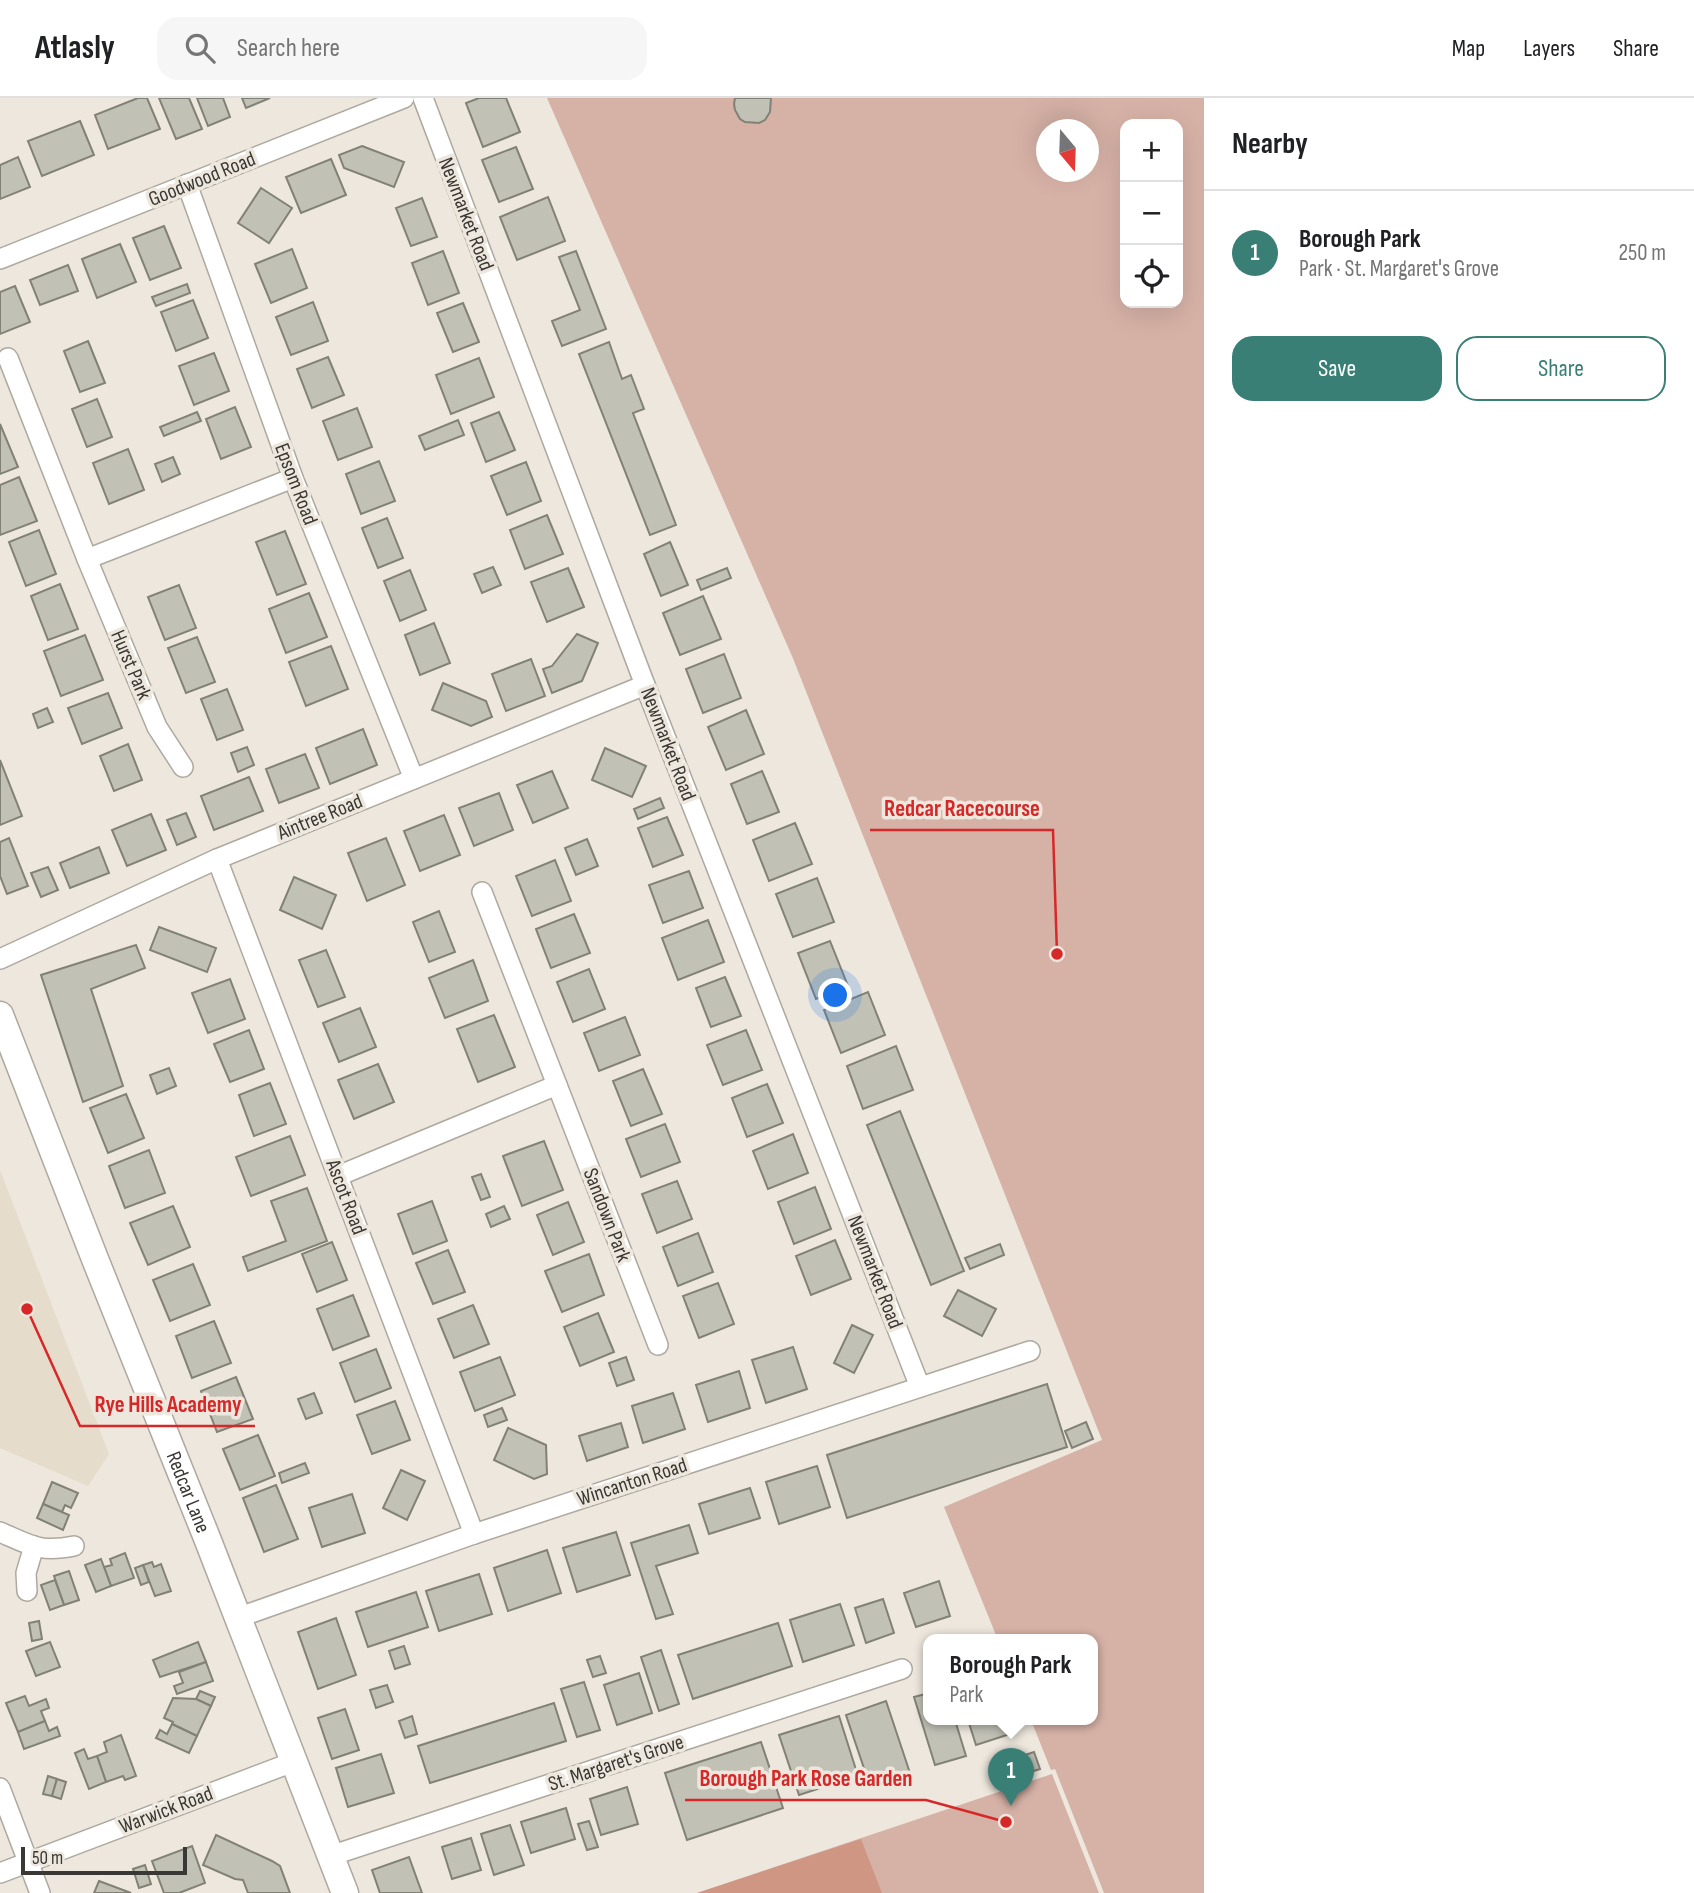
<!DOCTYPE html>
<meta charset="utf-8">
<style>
body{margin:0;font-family:"Sofia Sans Condensed",sans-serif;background:#f6f6f6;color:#202124}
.controls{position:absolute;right:21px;top:21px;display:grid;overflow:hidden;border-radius:14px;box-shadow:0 7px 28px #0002}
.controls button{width:63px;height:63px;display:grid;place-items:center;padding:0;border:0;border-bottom:2px solid #e0e0e0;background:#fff;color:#202124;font:35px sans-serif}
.compass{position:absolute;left:1036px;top:21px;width:63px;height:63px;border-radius:50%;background:#fff;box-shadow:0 7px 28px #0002;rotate:161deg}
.scale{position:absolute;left:21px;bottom:18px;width:166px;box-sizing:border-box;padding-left:7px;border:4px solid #3a3834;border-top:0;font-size:19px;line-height:24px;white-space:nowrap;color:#3a3834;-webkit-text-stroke:5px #ede7dd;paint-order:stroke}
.you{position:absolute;left:836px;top:898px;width:24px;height:24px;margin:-18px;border:5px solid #fff;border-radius:50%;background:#1a73e8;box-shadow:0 0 0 10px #1a73e833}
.badge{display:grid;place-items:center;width:46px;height:46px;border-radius:50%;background:#397f76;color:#fff;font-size:23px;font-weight:700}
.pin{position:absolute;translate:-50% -58px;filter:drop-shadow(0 2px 4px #0008)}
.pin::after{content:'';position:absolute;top:37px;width:24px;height:21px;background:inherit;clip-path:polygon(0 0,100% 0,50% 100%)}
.popup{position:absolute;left:923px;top:1536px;width:175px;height:91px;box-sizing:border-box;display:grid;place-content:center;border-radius:14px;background:#fff;filter:drop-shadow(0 2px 5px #0005);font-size:23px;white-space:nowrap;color:#757577}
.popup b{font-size:26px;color:#202124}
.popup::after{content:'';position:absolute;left:50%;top:100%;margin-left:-14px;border:14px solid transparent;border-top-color:#fff}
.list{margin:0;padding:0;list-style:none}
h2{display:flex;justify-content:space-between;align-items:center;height:91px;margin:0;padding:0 28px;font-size:30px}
h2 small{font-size:23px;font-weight:400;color:#757577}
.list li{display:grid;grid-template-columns:46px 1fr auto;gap:21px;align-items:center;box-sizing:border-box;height:126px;padding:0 28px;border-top:2px solid #e0e0e0}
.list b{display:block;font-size:26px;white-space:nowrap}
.list p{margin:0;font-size:23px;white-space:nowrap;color:#757577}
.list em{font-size:23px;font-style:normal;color:#757577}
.actions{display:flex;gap:14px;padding:21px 28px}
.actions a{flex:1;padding:16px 0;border:2px solid #397f76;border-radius:21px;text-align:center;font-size:24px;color:#397f76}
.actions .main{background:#397f76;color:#fff}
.icon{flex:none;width:38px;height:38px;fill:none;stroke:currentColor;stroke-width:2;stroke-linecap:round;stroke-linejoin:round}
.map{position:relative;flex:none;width:1204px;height:1795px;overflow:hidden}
header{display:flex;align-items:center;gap:42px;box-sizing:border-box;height:98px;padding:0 35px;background:#fff;border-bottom:2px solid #e0e0e0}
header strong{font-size:33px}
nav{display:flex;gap:38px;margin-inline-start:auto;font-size:24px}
.search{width:490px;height:63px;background:#f6f6f6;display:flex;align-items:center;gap:18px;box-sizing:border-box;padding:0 24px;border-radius:21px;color:#757577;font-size:26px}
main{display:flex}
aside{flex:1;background:#fff}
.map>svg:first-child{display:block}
.built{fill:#e6dccb}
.green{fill:#d6b1a6;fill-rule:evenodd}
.forest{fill:#d09684}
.building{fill:#c2c1b6;stroke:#828176;stroke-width:2}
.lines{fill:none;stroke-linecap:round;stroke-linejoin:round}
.minor-casing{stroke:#aea89e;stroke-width:22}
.secondary-casing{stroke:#aea89e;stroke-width:29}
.minor{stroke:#fff;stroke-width:19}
.secondary{stroke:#fff;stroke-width:26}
.labels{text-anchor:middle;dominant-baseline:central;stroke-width:7;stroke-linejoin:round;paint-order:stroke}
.street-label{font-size:21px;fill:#3a3834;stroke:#ede7dd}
.leader{fill:none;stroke:#d62828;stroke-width:2.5}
.callout-dot{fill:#d62828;stroke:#ede7dd;stroke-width:2.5}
.callout-label{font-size:23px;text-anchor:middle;font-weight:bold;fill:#d62828;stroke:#ede7dd;stroke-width:7;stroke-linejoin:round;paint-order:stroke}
</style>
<header>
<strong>Atlasly</strong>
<div class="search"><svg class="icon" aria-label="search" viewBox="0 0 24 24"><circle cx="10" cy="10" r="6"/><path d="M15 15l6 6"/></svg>Search here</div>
<nav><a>Map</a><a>Layers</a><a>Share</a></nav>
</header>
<main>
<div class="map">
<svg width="1204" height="1795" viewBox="0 0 1204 1795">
<rect width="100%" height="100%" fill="#ede7dd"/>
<path class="built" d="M0,1072L109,1356L88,1388L0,1350Z"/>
<g class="green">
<path d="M547,0H1204V1795H1104L1055,1671L1051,1672L1031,1622H1093V1542H998L944,1409L1102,1342L792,558ZM1125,26H1178V205H1125ZM1046,32H1088V74H1046Z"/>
<path d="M1052,1676L1099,1795H697Z"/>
</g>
<path class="forest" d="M861,1741L882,1795H697Z"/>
<g class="building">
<path d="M138,0H147L160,31L108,51L95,17Z"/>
<path d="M159,0H189L202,31L176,41Z"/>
<path d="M197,0H223L230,19L208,28Z"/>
<path d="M242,0H270L246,10Z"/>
<path d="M479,0H506L520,34L483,49L466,5Z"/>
<path d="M735,0H771L770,14L765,22L759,25L745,24L740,21L735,12L734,6Z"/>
<path d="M80,23L94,57L42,78L28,43Z"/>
<path d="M362,48L404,64L394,89L344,70L339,57Z"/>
<path d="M516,49L533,91L499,104L482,62Z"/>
<path d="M18,59L30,89L0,101V67Z"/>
<path d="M331,61L346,97L301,115L286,79Z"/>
<path d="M261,90L292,110L269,145L238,125Z"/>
<path d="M548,99L565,143L517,162L500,119Z"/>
<path d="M422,100L437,139L411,148L396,110Z"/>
<path d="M164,128L181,170L150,182L133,140Z"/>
<path d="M120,146L136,184L97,200L82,161Z"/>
<path d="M292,151L307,190L271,205L255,166Z"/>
<path d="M443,153L459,195L428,207L412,165Z"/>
<path d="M576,153L606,231L562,248L552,223L580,212L559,159Z"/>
<path d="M68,167L78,193L40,207L30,182Z"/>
<path d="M187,186L190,195L156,208L152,199Z"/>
<path d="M15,188L30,224L0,236V194Z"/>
<path d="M193,202L208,240L176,253L161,214Z"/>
<path d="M313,204L328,243L291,257L276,219Z"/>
<path d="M463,205L479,244L453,254L437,215Z"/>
<path d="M88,243L105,285L80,294L64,253Z"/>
<path d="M609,244L622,281L631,277L644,311L633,315L676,427L650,437L579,256Z"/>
<path d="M214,255L229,293L194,307L179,268Z"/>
<path d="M328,259L344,297L312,310L297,271Z"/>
<path d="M479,260L494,299L451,316L436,277Z"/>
<path d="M97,301L112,339L87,349L72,311Z"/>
<path d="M235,309L251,349L221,361L206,321Z"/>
<path d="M357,310L372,349L338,362L323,323Z"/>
<path d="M197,314L201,323L164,338L160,329Z"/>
<path d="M499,314L515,352L486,364L471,325Z"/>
<path d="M458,322L464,337L425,352L419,338Z"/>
<path d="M0,326L18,369L0,376Z"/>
<path d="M128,351L144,392L109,406L93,365Z"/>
<path d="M173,359L180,376L162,384L155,366Z"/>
<path d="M379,363L395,403L361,416L346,376Z"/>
<path d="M526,364L541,403L507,417L491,378Z"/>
<path d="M19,379L37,423L0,437V387Z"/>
<path d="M547,417L563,456L525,471L510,432Z"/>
<path d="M387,420L403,460L378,470L362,430Z"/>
<path d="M39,432L56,476L26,488L9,444Z"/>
<path d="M285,433L306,486L277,497L256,444Z"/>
<path d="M670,444L688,487L661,498L644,456Z"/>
<path d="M493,469L501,487L482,495L474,476Z"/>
<path d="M568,470L584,509L547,524L531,484Z"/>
<path d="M727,470L731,480L701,492L697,482Z"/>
<path d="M410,472L426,512L400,523L384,483Z"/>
<path d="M60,486L78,531L48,542L31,498Z"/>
<path d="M179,487L196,530L165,542L148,499Z"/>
<path d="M309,495L327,539L286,555L269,511Z"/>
<path d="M703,498L721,541L680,557L663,515Z"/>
<path d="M434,525L450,565L420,577L405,537Z"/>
<path d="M577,536L598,545L582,583L552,595L543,571L552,568Z"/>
<path d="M85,537L103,582L61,598L44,553Z"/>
<path d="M197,539L215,584L186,595L168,550Z"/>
<path d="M331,548L348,591L306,608L289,564Z"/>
<path d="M724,556L741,600L703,615L686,571Z"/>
<path d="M531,561L545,598L506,613L492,576Z"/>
<path d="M443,585L486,603L492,619L471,628L432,612Z"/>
<path d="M227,591L243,632L217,642L201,601Z"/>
<path d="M108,595L122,630L82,646L68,610Z"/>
<path d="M47,610L53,624L38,630L33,616Z"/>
<path d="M746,612L764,656L726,672L708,629Z"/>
<path d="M363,631L377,667L330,686L316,650Z"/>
<path d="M128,646L142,682L114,693L100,658Z"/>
<path d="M247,649L254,667L238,674L231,655Z"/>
<path d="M605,650L646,668L632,699L592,682Z"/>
<path d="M305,656L319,690L279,705L266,671Z"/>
<path d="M0,662L22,718L0,727Z"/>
<path d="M552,673L568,710L533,725L517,687Z"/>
<path d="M762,673L779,714L747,726L731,686Z"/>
<path d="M249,679L263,713L214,732L201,698Z"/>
<path d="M499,695L513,732L474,748L459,710Z"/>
<path d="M660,700L664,710L638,721L634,711Z"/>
<path d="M186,715L196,739L177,747L167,722Z"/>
<path d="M151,716L166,752L127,768L112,732Z"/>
<path d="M444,717L460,757L420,773L404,733Z"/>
<path d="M667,719L683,757L653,769L638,730Z"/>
<path d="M795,725L812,766L769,783L753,742Z"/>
<path d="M9,740L28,788L7,796L0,778V744Z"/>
<path d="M386,740L405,787L367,803L348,755Z"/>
<path d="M587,741L598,768L576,777L565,750Z"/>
<path d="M99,749L109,775L70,790L60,765Z"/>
<path d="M555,762L571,803L532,818L516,778Z"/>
<path d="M48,769L58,792L41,799L31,775Z"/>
<path d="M689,773L703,810L663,825L649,787Z"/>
<path d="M294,779L336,797L322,831L280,812Z"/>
<path d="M817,780L834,824L793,839L776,796Z"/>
<path d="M439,813L455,854L429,864L413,824Z"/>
<path d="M574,816L590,855L551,870L536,831Z"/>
<path d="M708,822L724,864L678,882L662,840Z"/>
<path d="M159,829L216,850L207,874L150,852Z"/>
<path d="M830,843L848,888L816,901L798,855Z"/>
<path d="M136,847L145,870L91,891L123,988L83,1004L41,877Z"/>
<path d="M326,852L345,899L318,909L299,862Z"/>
<path d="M473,862L488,903L445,920L429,880Z"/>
<path d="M589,871L605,911L573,924L557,884Z"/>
<path d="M725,879L741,918L711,929L696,890Z"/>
<path d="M230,881L245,921L208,935L192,895Z"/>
<path d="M868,894L885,937L841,955L824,912Z"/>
<path d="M360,910L376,949L339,964L323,925Z"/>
<path d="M494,917L515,969L478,984L457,931Z"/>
<path d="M625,919L640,957L599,973L584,935Z"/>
<path d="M249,932L264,971L230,984L214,946Z"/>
<path d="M746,932L762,972L723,987L707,947Z"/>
<path d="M896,948L913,992L863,1011L847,968Z"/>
<path d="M378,966L394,1004L354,1021L338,982Z"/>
<path d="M169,970L176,988L157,996L150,977Z"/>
<path d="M643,971L662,1016L631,1028L613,983Z"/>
<path d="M270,985L286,1026L254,1038L239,997Z"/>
<path d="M767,986L783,1025L747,1039L732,1000Z"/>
<path d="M126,996L144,1040L108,1055L90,1010Z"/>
<path d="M900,1013L964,1173L931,1187L867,1027Z"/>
<path d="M665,1026L680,1064L641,1079L626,1041Z"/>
<path d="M793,1036L808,1075L768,1091L753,1053Z"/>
<path d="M290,1038L305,1077L251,1098L236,1059Z"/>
<path d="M544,1043L563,1092L522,1108L503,1058Z"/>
<path d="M149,1052L165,1095L125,1110L109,1068Z"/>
<path d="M481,1076L490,1099L481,1102L472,1079Z"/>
<path d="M677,1083L692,1121L657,1135L642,1096Z"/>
<path d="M815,1089L831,1131L794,1146L778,1104Z"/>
<path d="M307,1090L327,1143L248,1173L243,1159L286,1143L271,1103Z"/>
<path d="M432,1103L447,1143L413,1156L398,1116Z"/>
<path d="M568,1104L584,1144L553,1157L537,1117Z"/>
<path d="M173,1108L190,1149L148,1167L130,1125Z"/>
<path d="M504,1108L510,1121L491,1129L486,1116Z"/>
<path d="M698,1135L713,1174L678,1188L663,1149Z"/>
<path d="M835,1142L851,1181L811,1197L796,1158Z"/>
<path d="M332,1144L347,1182L317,1194L302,1156Z"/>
<path d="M1000,1146L1004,1157L970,1171L965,1160Z"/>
<path d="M448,1152L465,1194L433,1206L416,1165Z"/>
<path d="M589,1156L604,1197L562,1214L545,1173Z"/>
<path d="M193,1166L210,1207L170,1223L153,1182Z"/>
<path d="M718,1185L734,1226L699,1240L683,1198Z"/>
<path d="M958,1192L996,1211L982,1238L944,1218Z"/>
<path d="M353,1197L369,1238L333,1252L317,1211Z"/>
<path d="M473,1207L489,1246L454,1260L438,1221Z"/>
<path d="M598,1215L614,1254L580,1268L564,1229Z"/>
<path d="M214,1223L231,1265L192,1280L176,1238Z"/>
<path d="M852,1227L873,1237L854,1275L834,1265Z"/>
<path d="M793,1249L807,1291L766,1305L752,1262Z"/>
<path d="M376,1251L391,1290L355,1304L340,1265Z"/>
<path d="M500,1259L515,1297L475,1313L460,1274Z"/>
<path d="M626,1259L634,1282L617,1288L609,1265Z"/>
<path d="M739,1273L750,1310L708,1324L696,1287Z"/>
<path d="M236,1279L253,1321L217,1334L201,1293Z"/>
<path d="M1047,1286L1067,1349L847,1420L827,1357Z"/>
<path d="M314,1295L322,1315L306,1321L298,1301Z"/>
<path d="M673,1295L685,1331L643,1345L632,1308Z"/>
<path d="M395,1303L410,1342L372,1356L357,1317Z"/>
<path d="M502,1310L507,1322L488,1329L484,1317Z"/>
<path d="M1086,1324L1093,1341L1072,1350L1065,1333Z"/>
<path d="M621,1325L628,1349L587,1363L579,1338Z"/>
<path d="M508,1330L546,1347L547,1376L534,1381L494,1362Z"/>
<path d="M258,1337L275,1378L240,1392L223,1351Z"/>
<path d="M305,1365L309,1375L282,1385L279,1375Z"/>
<path d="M817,1368L830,1409L779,1426L766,1384Z"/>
<path d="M401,1372L425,1383L407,1422L383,1410Z"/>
<path d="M52,1384L78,1395L71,1410L65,1407L62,1414L43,1406Z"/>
<path d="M276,1387L298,1441L264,1454L243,1400Z"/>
<path d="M750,1390L760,1420L709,1436L699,1406Z"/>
<path d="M352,1396L365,1435L322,1449L309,1410Z"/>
<path d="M43,1406L69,1417L63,1432L37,1420Z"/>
<path d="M689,1427L698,1455L656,1468L673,1516L656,1521L631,1445Z"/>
<path d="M616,1434L630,1477L577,1494L563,1450Z"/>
<path d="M547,1452L561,1495L508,1513L494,1470Z"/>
<path d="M125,1455L134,1480L111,1488L104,1469L112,1467L110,1461Z"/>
<path d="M101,1461L111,1488L96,1494L85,1467Z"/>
<path d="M152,1464L154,1469L161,1466L171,1493L155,1498L143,1467Z"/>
<path d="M143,1467L149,1484L141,1487L135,1470Z"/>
<path d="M69,1473L79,1502L64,1507L54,1478Z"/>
<path d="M479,1476L492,1516L439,1533L426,1493Z"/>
<path d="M55,1482L64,1507L50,1512L41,1487Z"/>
<path d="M939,1483L950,1518L916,1529L904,1495Z"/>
<path d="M416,1494L428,1529L368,1549L356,1514Z"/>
<path d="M883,1501L894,1535L866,1545L855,1510Z"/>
<path d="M840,1506L854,1547L803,1564L790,1522Z"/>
<path d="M336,1520L356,1577L318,1591L298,1534Z"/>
<path d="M39,1523L42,1541L32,1543L29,1525Z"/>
<path d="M778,1525L792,1568L693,1601L678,1557Z"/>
<path d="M50,1544L60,1569L36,1578L26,1553Z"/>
<path d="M198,1544L206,1564L160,1579L153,1562Z"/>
<path d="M404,1548L410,1566L395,1571L389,1553Z"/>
<path d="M661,1552L679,1606L659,1613L641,1559Z"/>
<path d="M600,1558L606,1575L593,1579L587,1562Z"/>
<path d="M206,1564L213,1583L177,1596L174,1588L183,1585L179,1574Z"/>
<path d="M639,1575L652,1615L617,1627L604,1587Z"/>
<path d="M584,1584L600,1632L577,1639L561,1591Z"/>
<path d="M387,1587L393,1604L376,1610L370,1592Z"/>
<path d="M200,1593L215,1599L211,1608L196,1601Z"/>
<path d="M929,1595V1622H955L966,1658L935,1667L914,1599Z"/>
<path d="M25,1598L29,1608L46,1601L49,1610L41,1613L45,1623L18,1634L6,1605Z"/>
<path d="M173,1600L196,1601L211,1608L197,1638L172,1626L173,1624L164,1620Z"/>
<path d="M886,1603L910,1675L870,1688L846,1617Z"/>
<path d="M554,1605L566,1643L430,1685L418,1648Z"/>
<path d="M345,1611L359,1652L332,1661L318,1620Z"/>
<path d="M412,1618L417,1636L405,1640L399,1623Z"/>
<path d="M839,1618L858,1678L799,1697L779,1637Z"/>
<path d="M968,1622H1009L1013,1635L976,1647Z"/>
<path d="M45,1623L49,1633L57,1629L60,1638L24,1651L18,1634Z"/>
<path d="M172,1626L197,1638L189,1655L156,1640L160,1632L167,1636Z"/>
<path d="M121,1637L136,1678L125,1682L123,1678L106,1684L97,1658L107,1654L104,1644Z"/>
<path d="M761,1644L783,1710L687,1742L665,1675Z"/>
<path d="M84,1651L88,1661L97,1658L106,1684L89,1691L75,1655Z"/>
<path d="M1034,1654L1040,1671L1024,1676L1019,1659Z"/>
<path d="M381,1656L394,1695L348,1709L336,1670Z"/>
<path d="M48,1678L57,1681L52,1698L43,1696Z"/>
<path d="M57,1681L66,1684L61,1701L52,1698Z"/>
<path d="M627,1689L638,1726L601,1737L590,1701Z"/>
<path d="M566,1710L575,1741L531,1755L521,1724Z"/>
<path d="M589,1723L598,1749L587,1752L578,1726Z"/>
<path d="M510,1727L524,1767L494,1777L481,1736Z"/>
<path d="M216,1737L272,1763L280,1768L290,1795H248L243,1782L235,1781L203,1767Z"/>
<path d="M471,1740L481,1772L452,1781L442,1749Z"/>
<path d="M192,1748L205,1785L179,1795H164L152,1763Z"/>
<path d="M409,1759L422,1795H380L372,1772Z"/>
<path d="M145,1767L151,1786L139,1790L133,1771Z"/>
<path d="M99,1783L131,1795H94Z"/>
</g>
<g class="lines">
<defs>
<g id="minor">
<path d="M423,0L645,587L920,1289"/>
<path d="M187,86L293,380L414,681"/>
<path d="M0,161L404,0"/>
<path d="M8,260L87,461L157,629L183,669"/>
<path d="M87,461L293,380"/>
<path d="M217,761L474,1436"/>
<path d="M482,794L658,1247"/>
<path d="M0,861L217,761L645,587"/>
<path d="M338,1078L557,987"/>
<path d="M0,1434C30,1447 40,1455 74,1448"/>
<path d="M27,1493L26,1475L34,1448"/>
<path d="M237,1520L474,1436L1030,1253"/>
<path d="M0,1690L40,1795"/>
<path d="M330,1758L902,1571"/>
<path d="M0,1775L293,1664"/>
</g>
<g id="secondary">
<path id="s1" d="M0,917L95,1161L207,1440L345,1795"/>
</g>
</defs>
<use href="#minor" class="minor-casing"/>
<use href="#secondary" class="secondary-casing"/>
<use href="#minor" class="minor"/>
<use href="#secondary" class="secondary"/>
</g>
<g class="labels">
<g class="street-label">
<text transform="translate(202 81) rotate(-22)">Goodwood Road</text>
<text transform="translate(466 116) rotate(69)">Newmarket Road</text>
<text transform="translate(296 386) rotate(69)">Epsom Road</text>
<text transform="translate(131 567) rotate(67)">Hurst Park</text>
<text transform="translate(668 646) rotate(69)">Newmarket Road</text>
<text transform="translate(320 719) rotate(-22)">Aintree Road</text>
<text transform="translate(346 1099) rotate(69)">Ascot Road</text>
<text transform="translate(607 1117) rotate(69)">Sandown Park</text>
<text transform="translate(875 1174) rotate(69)">Newmarket Road</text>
<text transform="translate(632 1384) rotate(-18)">Wincanton Road</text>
<text stroke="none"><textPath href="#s1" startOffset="513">Redcar Lane</textPath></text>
<text transform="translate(616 1665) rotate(-18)">St. Margaret's Grove</text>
<text transform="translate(166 1712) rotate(-21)">Warwick Road</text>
</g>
</g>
<path class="leader" d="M1057 856L1053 732H870M27 1211L80 1328H255M1006 1724L926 1702H685"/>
<g class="callout-dot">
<circle cx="1057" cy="856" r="7"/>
<circle cx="27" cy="1211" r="7"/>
<circle cx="1006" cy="1724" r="7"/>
</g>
<g class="callout-label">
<text x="962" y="718">Redcar Racecourse</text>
<text x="168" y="1314">Rye Hills Academy</text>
<text x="806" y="1688">Borough Park Rose Garden</text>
</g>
</svg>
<div class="controls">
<button>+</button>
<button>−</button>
<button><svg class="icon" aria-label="locate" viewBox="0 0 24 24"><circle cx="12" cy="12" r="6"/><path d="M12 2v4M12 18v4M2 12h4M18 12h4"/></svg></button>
</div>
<svg class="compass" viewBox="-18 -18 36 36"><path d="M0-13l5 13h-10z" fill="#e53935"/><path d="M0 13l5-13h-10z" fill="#757577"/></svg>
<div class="scale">50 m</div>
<div class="you"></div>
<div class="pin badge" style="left:1011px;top:1708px">1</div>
<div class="popup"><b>Borough Park</b>Park</div>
</div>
<aside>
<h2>Nearby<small></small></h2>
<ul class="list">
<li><span class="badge">1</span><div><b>Borough Park</b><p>Park · St. Margaret's Grove</p></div><em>250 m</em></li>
</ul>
<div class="actions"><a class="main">Save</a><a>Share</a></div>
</aside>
</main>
